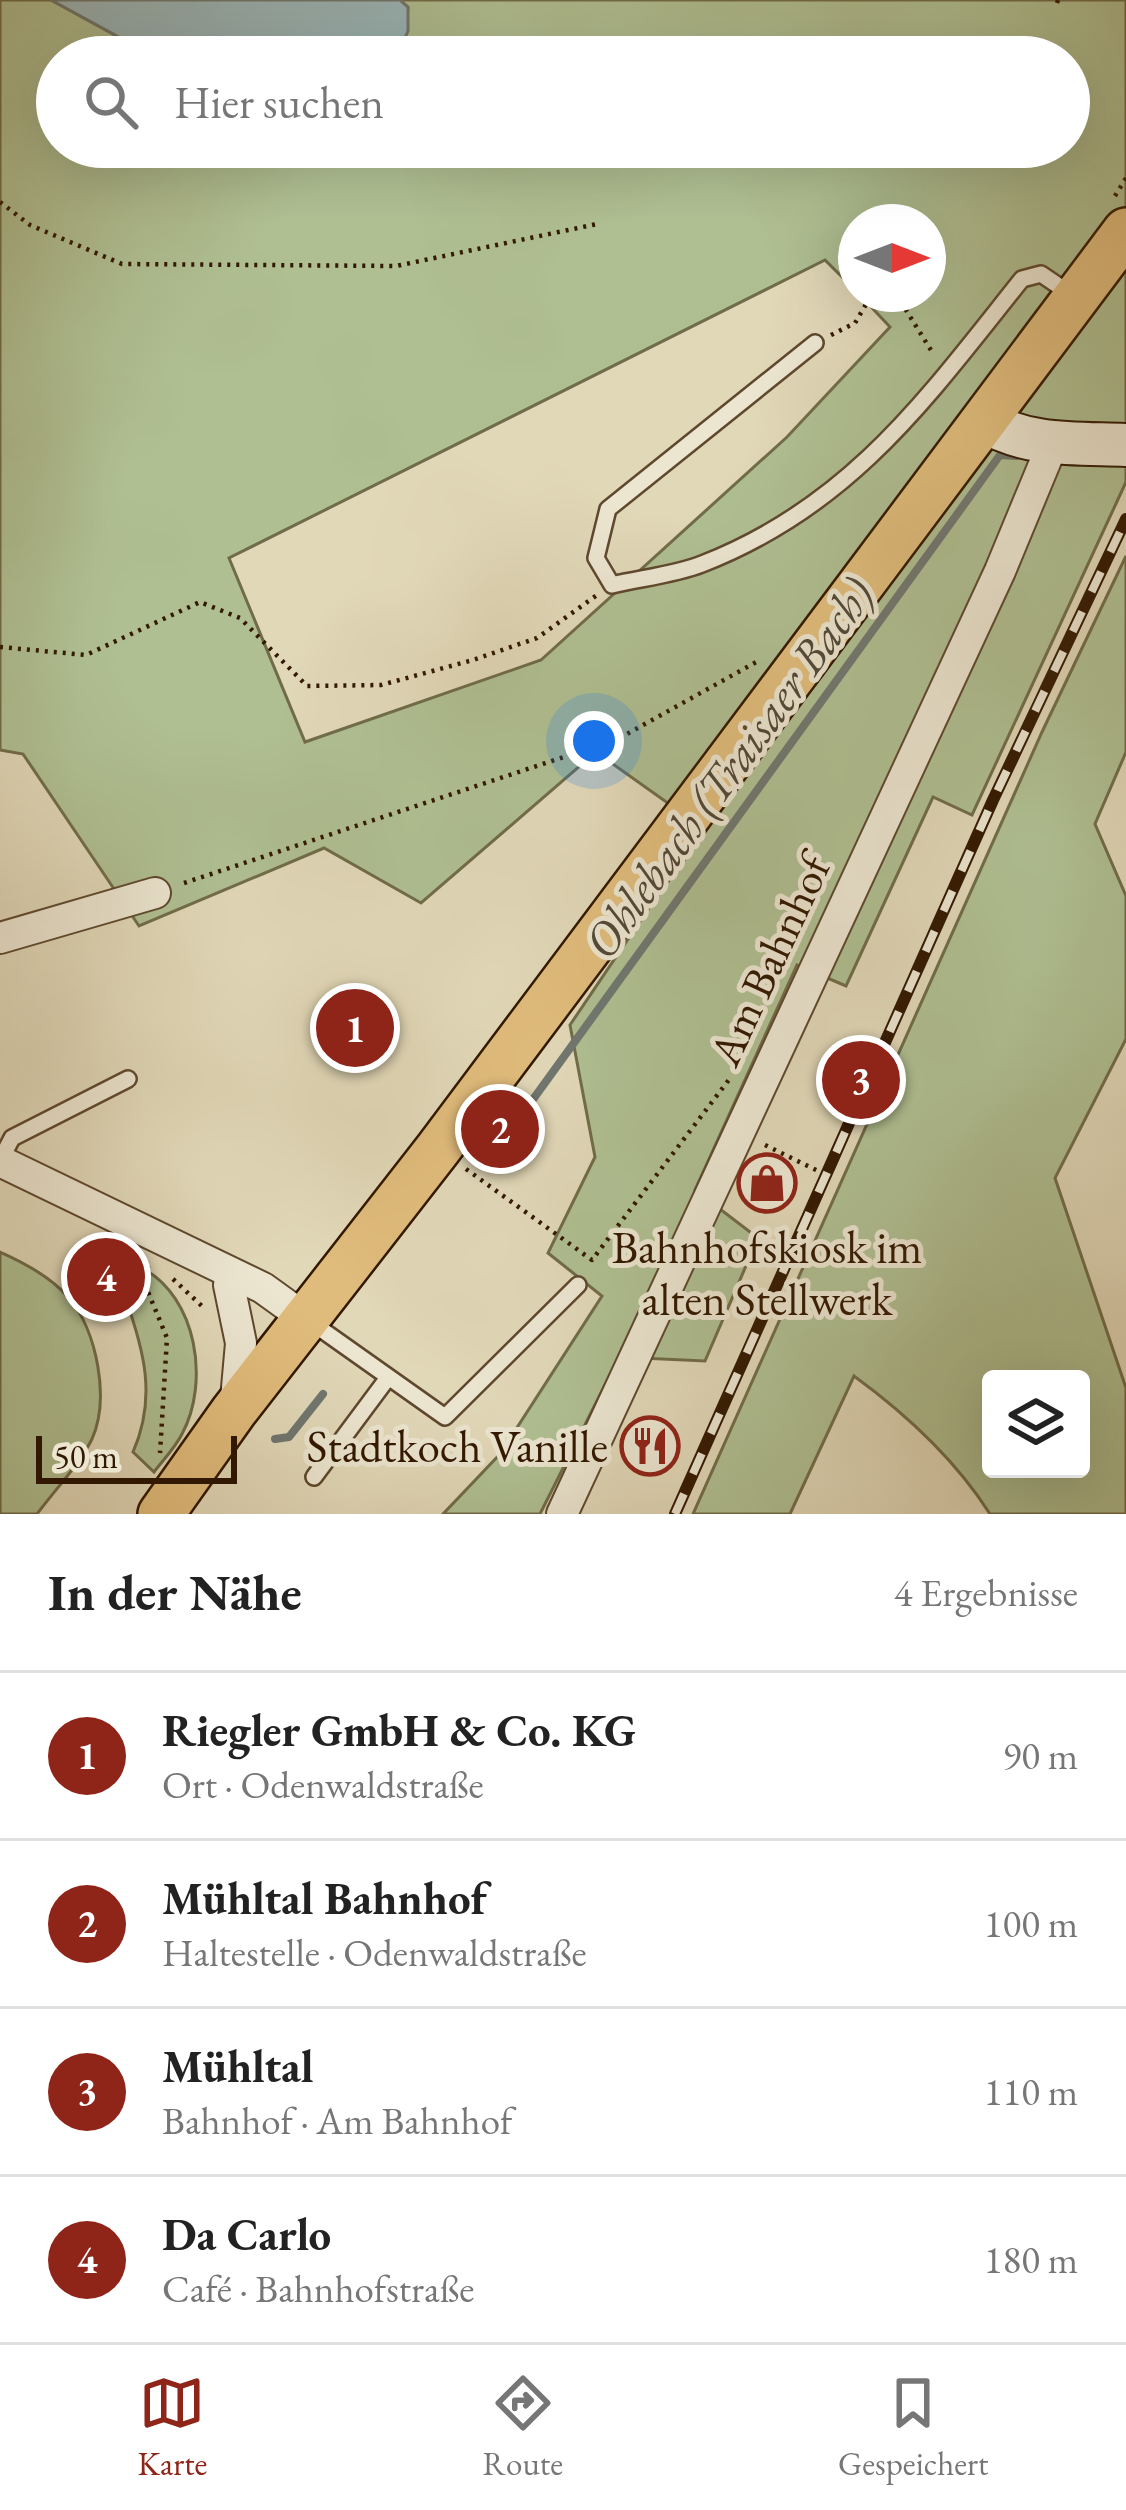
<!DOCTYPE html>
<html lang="de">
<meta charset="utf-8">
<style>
body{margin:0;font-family:"EB Garamond",serif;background:#f6f6f6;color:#222}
.controls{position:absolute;right:36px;bottom:36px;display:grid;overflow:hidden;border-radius:12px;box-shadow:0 12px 48px #0002}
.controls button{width:108px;height:108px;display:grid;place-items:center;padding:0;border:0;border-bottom:3px solid #e0e0e0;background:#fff;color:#222;font:60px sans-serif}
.compass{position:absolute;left:838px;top:204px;width:108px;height:108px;border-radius:50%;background:#fff;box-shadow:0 12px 48px #0002;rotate:90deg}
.scale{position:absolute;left:36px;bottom:30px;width:201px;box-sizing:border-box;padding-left:12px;border:6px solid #321800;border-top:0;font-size:33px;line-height:42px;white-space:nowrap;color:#321800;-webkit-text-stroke:9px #ece6d1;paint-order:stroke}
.you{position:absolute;left:594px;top:741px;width:42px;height:42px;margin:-30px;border:9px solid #fff;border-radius:50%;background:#1a73e8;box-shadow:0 0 0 18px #1a73e833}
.badge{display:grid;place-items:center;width:78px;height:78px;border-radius:50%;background:#8f2418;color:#fff;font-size:39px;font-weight:700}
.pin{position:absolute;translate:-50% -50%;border:6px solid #fff;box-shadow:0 3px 12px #0006}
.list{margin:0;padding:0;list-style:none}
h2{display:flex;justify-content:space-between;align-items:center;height:156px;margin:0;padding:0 48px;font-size:51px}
h2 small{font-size:39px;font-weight:400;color:#767676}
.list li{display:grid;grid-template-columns:78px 1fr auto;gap:36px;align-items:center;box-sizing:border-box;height:168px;padding:0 48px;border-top:3px solid #e0e0e0}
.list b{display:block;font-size:45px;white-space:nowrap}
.list p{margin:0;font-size:39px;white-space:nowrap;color:#767676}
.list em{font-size:39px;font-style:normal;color:#767676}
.icon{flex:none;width:66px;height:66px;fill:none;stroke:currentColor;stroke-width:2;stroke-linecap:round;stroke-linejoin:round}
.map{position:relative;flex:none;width:1126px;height:1514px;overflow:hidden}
.search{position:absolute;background:#fff;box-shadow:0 12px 48px #0002;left:36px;right:36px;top:36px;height:132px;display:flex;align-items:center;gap:30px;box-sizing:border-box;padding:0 42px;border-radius:66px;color:#767676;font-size:45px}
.sheet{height:828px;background:#fff}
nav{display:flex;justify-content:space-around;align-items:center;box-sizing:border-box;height:168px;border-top:3px solid #e0e0e0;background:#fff;font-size:33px;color:#767676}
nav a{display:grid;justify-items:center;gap:6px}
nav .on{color:#8f2418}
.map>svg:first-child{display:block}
.green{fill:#afbf92;stroke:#706c49;stroke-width:3;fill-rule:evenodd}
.water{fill:#9ab7ba;stroke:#707770;stroke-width:3}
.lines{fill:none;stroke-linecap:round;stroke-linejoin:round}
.stream{stroke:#707770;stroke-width:8}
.lane-casing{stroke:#5e482e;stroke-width:20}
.street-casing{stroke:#5e482e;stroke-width:34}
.secondary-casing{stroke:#321800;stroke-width:46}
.primary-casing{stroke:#321800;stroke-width:50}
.path{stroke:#321800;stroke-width:4.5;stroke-dasharray:3 6;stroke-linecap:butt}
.lane{stroke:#ece6d1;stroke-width:15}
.street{stroke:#ece6d1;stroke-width:30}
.secondary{stroke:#ece6d1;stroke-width:42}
.primary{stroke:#e0bc7c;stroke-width:45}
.rail-casing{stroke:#321800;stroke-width:12}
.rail{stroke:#ece6d1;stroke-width:8;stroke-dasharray:22;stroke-linecap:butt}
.labels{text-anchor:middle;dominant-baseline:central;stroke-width:10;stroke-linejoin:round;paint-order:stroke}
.street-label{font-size:45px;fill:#321800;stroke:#ece6d1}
.poi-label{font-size:45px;fill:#321800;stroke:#ece6d1}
.water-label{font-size:48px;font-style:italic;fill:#514838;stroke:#ece6d1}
</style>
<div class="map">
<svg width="1126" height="1514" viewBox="0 0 1126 1514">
<rect width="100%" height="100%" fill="#e1d8b8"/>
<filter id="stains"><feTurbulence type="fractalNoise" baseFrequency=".00167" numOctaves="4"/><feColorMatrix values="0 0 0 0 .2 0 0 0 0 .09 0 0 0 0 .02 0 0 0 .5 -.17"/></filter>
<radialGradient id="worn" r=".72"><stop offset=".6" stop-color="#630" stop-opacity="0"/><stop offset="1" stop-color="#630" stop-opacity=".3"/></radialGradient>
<g class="green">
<path d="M0,0H51L148,53L165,57H57V147H1069V57H385L399,51L408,8L400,0H1126V482L972,815L933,797L846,986L797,965L695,1190L758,1238L705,1361L619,1357L540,1514H443L500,1454L602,1296L548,1253L595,1157L570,1025L703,828L596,752L421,903L324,848L139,926L23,754L0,750ZM856,222H928V294H859L890,327L787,437L541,660L305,742L229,558L825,260L856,291Z"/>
<path d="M1126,556V752L1095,824L1126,896V1039L1055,1178L1126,1388V1514H990C955,1459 906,1414 854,1376L790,1514H693L1042,732ZM991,1379H1081V1469H991Z"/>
<path d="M0,1252C25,1263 51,1277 69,1298C97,1331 110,1399 92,1439C79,1465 54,1491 37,1514H0Z"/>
<path d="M142,1268C197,1297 210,1382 182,1434C175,1448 163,1460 154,1472L133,1452C157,1398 144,1350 125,1297Z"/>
</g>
<path class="water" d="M51,0H400L408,7V31L399,51L385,57H165L148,53Z"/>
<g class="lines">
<g class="stream">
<path d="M497,1149L1000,455L1017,456"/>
<path d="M275,1439L289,1437L323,1394"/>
</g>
<defs>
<g id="lane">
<path d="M815,343L608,509L596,558L612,585C641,578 674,575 702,564C851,506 926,399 1022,279L1041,274L1072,295"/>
<path d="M0,1161L12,1138L128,1079"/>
<path d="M308,1320L445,1417L578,1285"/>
<path d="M314,1477L387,1379"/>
</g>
<g id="street">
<path d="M0,938L155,893"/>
<path d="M0,1161L263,1288L306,1319"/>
<path d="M229,1285L241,1343L235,1410"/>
<path d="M562,1514L1000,571L1053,443"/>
</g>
<path id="secondary" d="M984,421C1028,447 1077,443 1126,445"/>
<path id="primary" d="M161,1514L234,1411L438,1149L1126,231"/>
</defs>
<use href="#lane" class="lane-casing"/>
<use href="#street" class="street-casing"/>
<use href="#secondary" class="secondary-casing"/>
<use href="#primary" class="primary-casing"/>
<g class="path">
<path d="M1057,3L1058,0"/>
<path d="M1115,196L1126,178"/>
<path d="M0,202L30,225L122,264L396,266L597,224"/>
<path d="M896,294L934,355"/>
<path d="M831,335L855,323L872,294"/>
<path d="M0,647L86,655L200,602L240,618L307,686L381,685L473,660L537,638L597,595"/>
<path d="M184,883L618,739L758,661"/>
<path d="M765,1145L818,1171"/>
<path d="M466,1169L592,1260L731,1077"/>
<path d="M148,1266L146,1287L167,1338L160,1453"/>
<path d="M173,1279L204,1308"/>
</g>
<use href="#lane" class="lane"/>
<use href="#street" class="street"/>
<use href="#secondary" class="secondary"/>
<use href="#primary" class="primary"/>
<defs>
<path id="rail" d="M675,1514L993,800L1126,519"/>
</defs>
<use href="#rail" class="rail-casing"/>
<use href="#rail" class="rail"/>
</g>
<defs>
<symbol id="shop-ring" viewBox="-11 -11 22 22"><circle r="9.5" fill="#ece6d1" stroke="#8f2418" stroke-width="1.5"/><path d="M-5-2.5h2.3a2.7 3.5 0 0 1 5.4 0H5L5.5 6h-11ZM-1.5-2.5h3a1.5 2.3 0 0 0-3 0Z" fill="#8f2418"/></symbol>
<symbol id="restaurant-ring" viewBox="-11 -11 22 22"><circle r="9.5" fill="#ece6d1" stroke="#8f2418" stroke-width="1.5"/><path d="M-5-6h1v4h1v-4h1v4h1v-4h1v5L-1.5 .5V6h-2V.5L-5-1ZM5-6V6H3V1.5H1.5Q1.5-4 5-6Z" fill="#8f2418"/></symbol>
</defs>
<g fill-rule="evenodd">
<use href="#shop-ring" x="734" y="1150" width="66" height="66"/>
<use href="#restaurant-ring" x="617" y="1413" width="66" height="66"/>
</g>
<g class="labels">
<g class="street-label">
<text transform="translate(769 960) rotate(-65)">Am Bahnhof</text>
</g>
<g class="poi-label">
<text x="767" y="1247">Bahnhofskiosk im<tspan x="767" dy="52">alten Stellwerk</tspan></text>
<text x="608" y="1446" text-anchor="end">Stadtkoch Vanille</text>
</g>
<g class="water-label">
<text transform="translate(728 768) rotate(-54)">Ohlebach (Traisaer Bach)</text>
</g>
</g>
<rect width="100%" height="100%" filter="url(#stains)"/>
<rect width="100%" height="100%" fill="url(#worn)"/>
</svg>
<div class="controls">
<button><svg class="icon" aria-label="layers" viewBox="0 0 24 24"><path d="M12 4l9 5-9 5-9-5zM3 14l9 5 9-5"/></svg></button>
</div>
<svg class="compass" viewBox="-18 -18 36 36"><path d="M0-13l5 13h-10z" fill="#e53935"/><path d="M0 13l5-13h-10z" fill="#767676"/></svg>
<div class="scale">50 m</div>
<div class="you"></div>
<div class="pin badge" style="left:355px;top:1028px">1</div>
<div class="pin badge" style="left:500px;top:1129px">2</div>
<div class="pin badge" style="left:861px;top:1080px">3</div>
<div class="pin badge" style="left:106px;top:1277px">4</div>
<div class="search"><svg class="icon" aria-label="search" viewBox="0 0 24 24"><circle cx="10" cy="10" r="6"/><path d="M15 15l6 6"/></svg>Hier suchen</div>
</div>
<section class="sheet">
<h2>In der Nähe<small>4 Ergebnisse</small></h2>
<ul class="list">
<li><span class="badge">1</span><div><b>Riegler GmbH &amp; Co. KG</b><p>Ort · Odenwaldstraße</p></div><em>90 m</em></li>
<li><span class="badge">2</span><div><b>Mühltal Bahnhof</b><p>Haltestelle · Odenwaldstraße</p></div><em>100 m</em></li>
<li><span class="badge">3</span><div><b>Mühltal</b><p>Bahnhof · Am Bahnhof</p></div><em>110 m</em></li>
<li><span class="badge">4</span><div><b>Da Carlo</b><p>Café · Bahnhofstraße</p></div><em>180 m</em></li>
</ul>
</section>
<nav>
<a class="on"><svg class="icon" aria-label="map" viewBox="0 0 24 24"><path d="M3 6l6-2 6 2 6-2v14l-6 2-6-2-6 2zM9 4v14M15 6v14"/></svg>Karte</a>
<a><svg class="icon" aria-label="directions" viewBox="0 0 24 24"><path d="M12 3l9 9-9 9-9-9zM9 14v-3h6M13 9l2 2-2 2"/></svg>Route</a>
<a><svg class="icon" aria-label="saved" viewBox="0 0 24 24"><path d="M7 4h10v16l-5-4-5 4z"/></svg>Gespeichert</a>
</nav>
